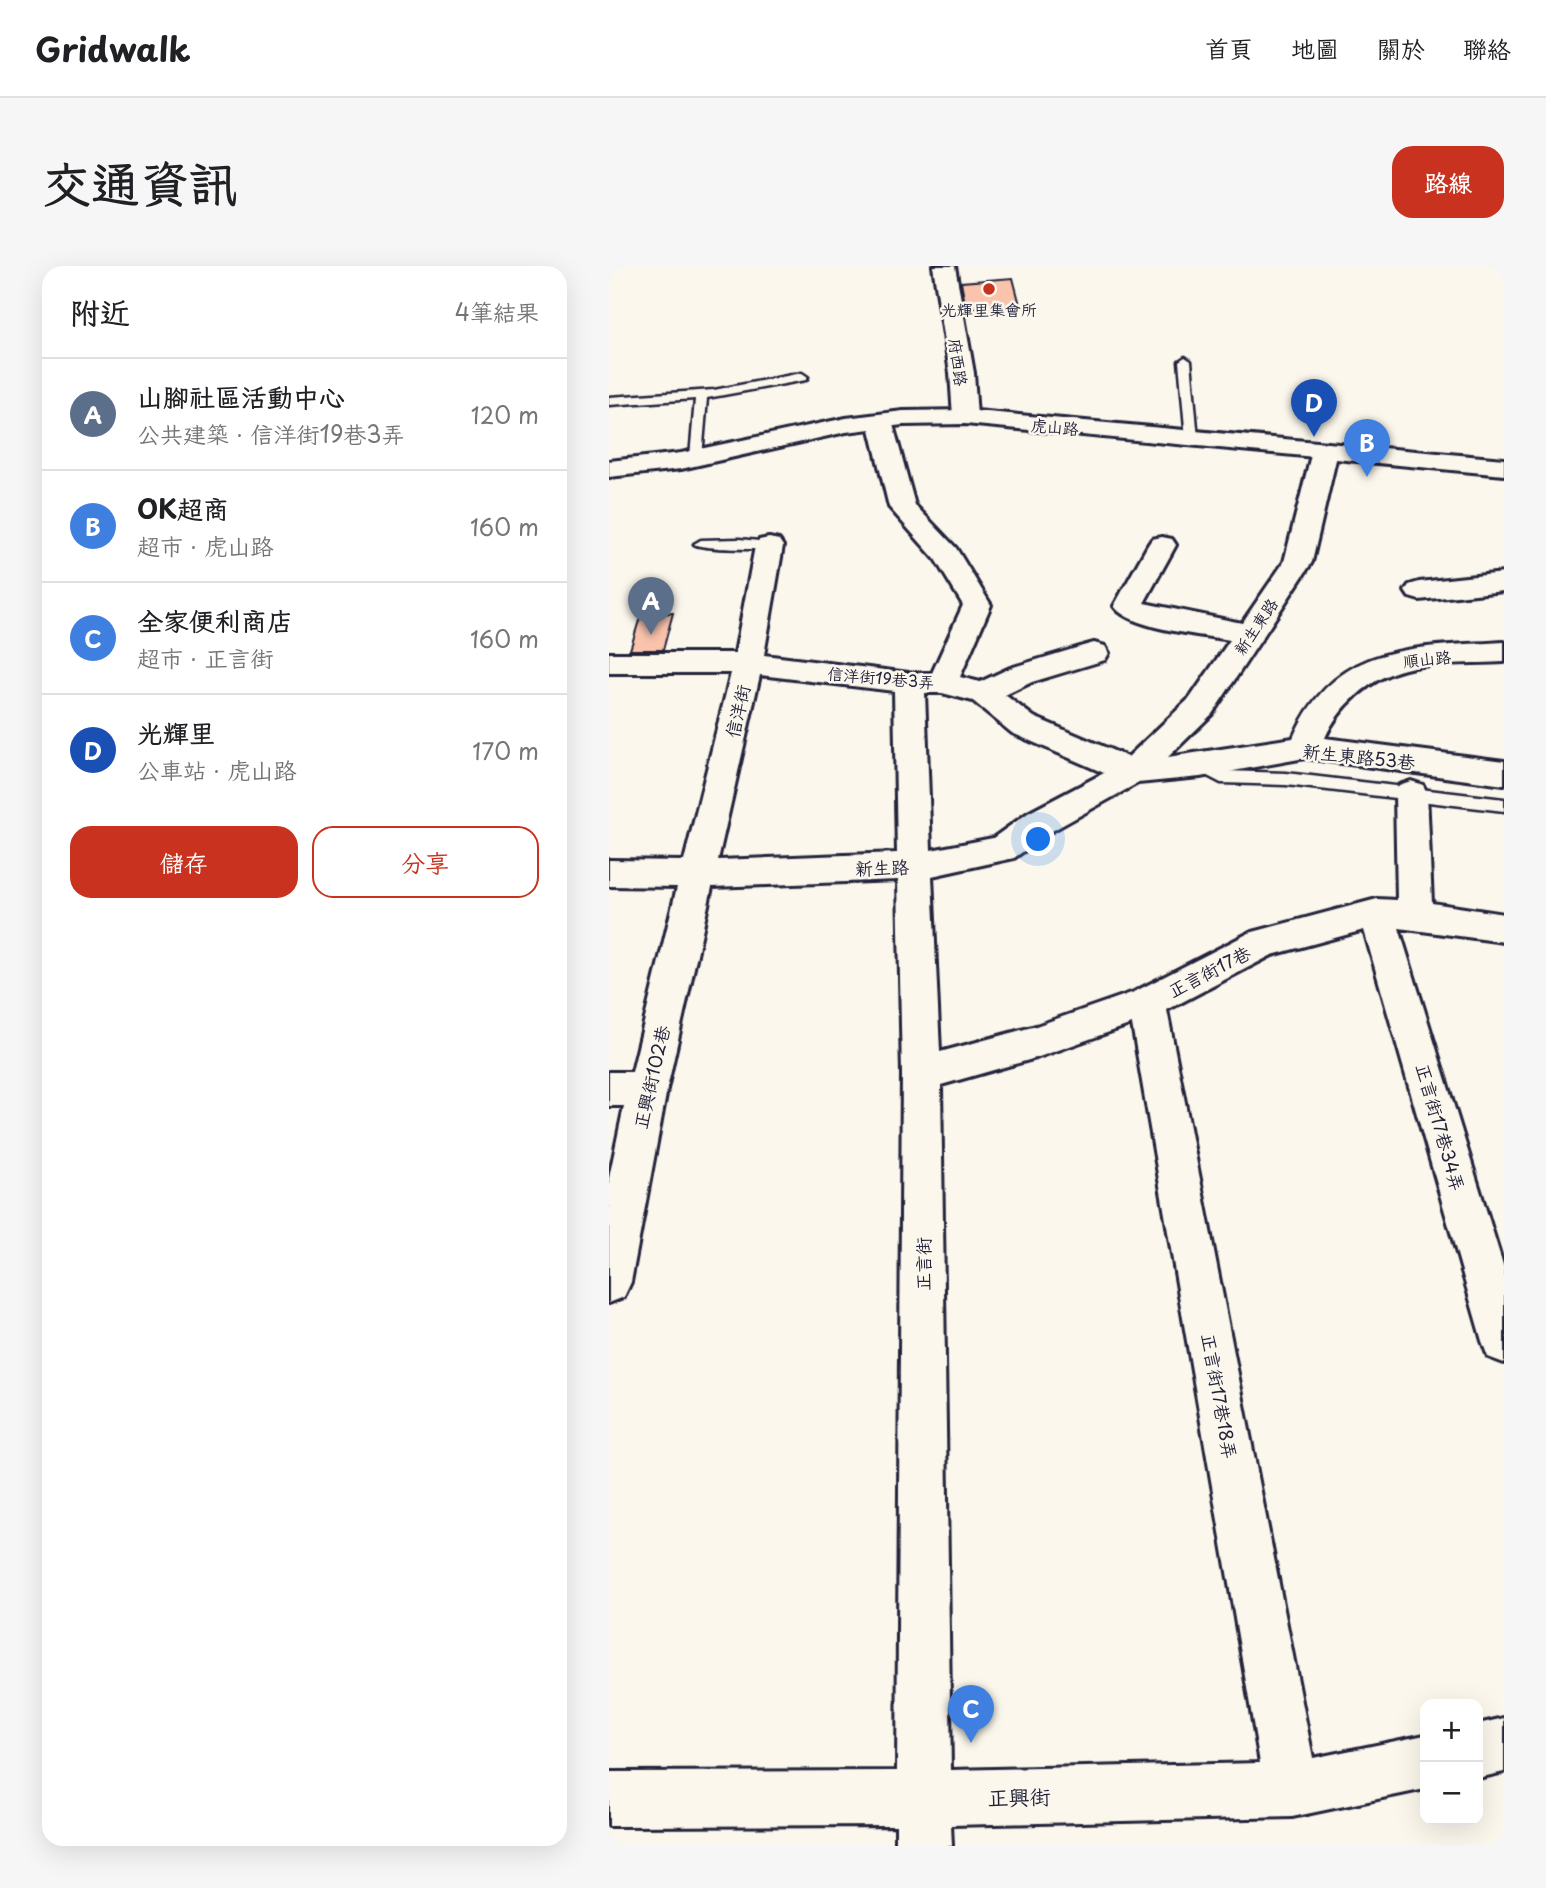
<!DOCTYPE html>
<html lang="zh-TW">
<meta charset="utf-8">
<style>
body{margin:0;font-family:"Playpen Sans","LXGW WenKai TC",sans-serif;background:#f6f6f6;color:#202124}
.controls{position:absolute;right:21px;bottom:21px;display:grid;overflow:hidden;border-radius:14px;box-shadow:0 7px 28px #0002}
.controls button{width:63px;height:63px;display:grid;place-items:center;padding:0;border:0;border-bottom:2px solid #e0e0e0;background:#fff;color:#202124;font:35px sans-serif}
.you{position:absolute;left:430px;top:574px;width:24px;height:24px;margin:-18px;border:5px solid #fff;border-radius:50%;background:#1a73e8;box-shadow:0 0 0 10px #1a73e833}
.badge{display:grid;place-items:center;width:46px;height:46px;border-radius:50%;background:#c8321e;color:#fff;font-size:23px;font-weight:700}
.pin{position:absolute;translate:-50% -58px;filter:drop-shadow(0 2px 4px #0008)}
.pin::after{content:'';position:absolute;top:37px;width:24px;height:21px;background:inherit;clip-path:polygon(0 0,100% 0,50% 100%)}
.list{margin:0;padding:0;list-style:none}
h2{display:flex;justify-content:space-between;align-items:center;height:91px;margin:0;padding:0 28px;font-size:30px}
h2 small{font-size:23px;font-weight:400;color:#757577}
.list li{display:grid;grid-template-columns:46px 1fr auto;gap:21px;align-items:center;box-sizing:border-box;height:112px;padding:0 28px;border-top:2px solid #e0e0e0}
.list b{display:block;font-size:26px;white-space:nowrap}
.list p{margin:0;font-size:23px;white-space:nowrap;color:#757577}
.list em{font-size:23px;font-style:normal;color:#757577}
.actions{display:flex;gap:14px;padding:21px 28px}
.actions a{flex:1;padding:16px 0;border:2px solid #c8321e;border-radius:21px;text-align:center;font-size:24px;color:#c8321e}
.actions .main{background:#c8321e;color:#fff}
.map{position:relative;flex:none;width:895px;height:1580px;overflow:hidden;border-radius:21px}
header{display:flex;align-items:center;gap:42px;box-sizing:border-box;height:98px;padding:0 35px;background:#fff;border-bottom:2px solid #e0e0e0}
header strong{font-size:33px}
nav{display:flex;gap:38px;margin-inline-start:auto;font-size:24px}
.intro{display:flex;align-items:center;justify-content:space-between;box-sizing:border-box;height:168px;padding:0 42px}
h1{margin:0;font-size:49px}
.button{padding:18px 32px;border-radius:21px;background:#c8321e;color:#fff;font-size:24px;font-weight:700}
main{display:flex;gap:42px;padding:0 42px}
aside{flex:1;background:#fff;border-radius:21px;box-shadow:0 7px 28px #0002}
.map>svg:first-child{display:block}
.building{fill:#f9c3ac;stroke:#22223b;stroke-width:2}
.lines{fill:none;stroke-linecap:round;stroke-linejoin:round}
.lane-casing{stroke:#22223b;stroke-width:5}
.street-casing{stroke:#22223b;stroke-width:6}
.secondary-casing{stroke:#22223b;stroke-width:6}
.lane{fill:#fbf7ec;fill-rule:evenodd}
.street{fill:#fbf7ec;fill-rule:evenodd}
.secondary{fill:#fbf7ec;fill-rule:evenodd}
.poi-dot{fill:#c8321e;stroke:#fbf7ec;stroke-width:2.5}
.labels{text-anchor:middle;dominant-baseline:central;stroke-width:5;stroke-linejoin:round;paint-order:stroke}
.far-poi-label{font-size:16px;fill:#22223b;stroke:#fbf7ec}
.far-street-label{font-size:16px;fill:#22223b;stroke:#fbf7ec}
.street-label{font-size:18px;fill:#22223b;stroke:#fbf7ec}
.near-street-label{font-size:21px;fill:#22223b;stroke:#fbf7ec}
</style>
<header>
<strong>Gridwalk</strong>
<nav><a>首頁</a><a>地圖</a><a>關於</a><a>聯絡</a></nav>
</header>
<div class="intro"><h1>交通資訊</h1><a class="button">路線</a></div>
<main>
<aside>
<h2>附近<small>4筆結果</small></h2>
<ul class="list">
<li><span class="badge" style="background:#5c6f8a">A</span><div><b>山腳社區活動中心</b><p>公共建築 · 信洋街19巷3弄</p></div><em>120 m</em></li>
<li><span class="badge" style="background:#3f7fe0">B</span><div><b>OK超商</b><p>超市 · 虎山路</p></div><em>160 m</em></li>
<li><span class="badge" style="background:#3f7fe0">C</span><div><b>全家便利商店</b><p>超市 · 正言街</p></div><em>160 m</em></li>
<li><span class="badge" style="background:#1a4fb4">D</span><div><b>光輝里</b><p>公車站 · 虎山路</p></div><em>170 m</em></li>
</ul>
<div class="actions"><a class="main">儲存</a><a>分享</a></div>
</aside>
<div class="map">
<svg width="895" height="1580" viewBox="0 0 895 1580">
<rect width="100%" height="100%" fill="#fbf7ec"/>
<filter id="ink" filterUnits="userSpaceOnUse"><feTurbulence type="fractalNoise" baseFrequency=".0143" numOctaves="2"/><feDisplacementMap in="SourceGraphic" scale="14" xChannelSelector="R" yChannelSelector="G"/><feConvolveMatrix kernelMatrix="1 2 1 2 8 2 1 2 1" color-interpolation-filters="sRGB"/></filter>
<g filter="url(#ink)">
<g class="building">
<path d="M404,12L411,39L357,43L352,16Z"/>
<path d="M64,347L54,384H21L32,348Z"/>
</g>
<g class="lines">
<defs>
<g id="lane">
<path d="M576,91L582,95L589,173L583,177L577,173L570,95Z"/>
<path d="M193,107L199,111L197,114L98,132L93,191L87,195L81,191L86,133L0,139V131L105,124Z"/>
<path d="M130,273L160,276L167,280C161,285 91,283 85,278L92,274Z"/>
<path d="M591,493L615,505L677,507L895,533V545L677,519L612,517L585,503L583,499Z"/>
</g>
<g id="street">
<path d="M324,0H346L365,107L368,151L365,156L356,158L347,156L344,151L341,107Z"/>
<path d="M271,148L280,150L283,155L306,239L347,282L382,339L351,411L371,416L401,402L474,380L485,377L496,380L500,387L496,394L423,416L396,429L425,451L519,491L581,432L621,374C594,369 520,363 505,340L539,279L543,273L553,271L563,273L567,279L535,337L633,357L675,296L703,185L707,180L716,177L725,180L729,185L703,296L603,448L559,491L684,472C727,375 805,382 895,376V396C867,398 822,396 796,403C762,411 729,441 716,472L895,495V519L696,492L591,511L529,517L443,565L405,592L323,610L331,786L427,760L525,726L640,667L768,633L788,634L786,527L790,519L802,515L814,519L818,527L823,637L895,648V676L790,662L895,1002V1097L879,1091L873,1075L755,664L663,689L558,744L704,1492L816,1469V1523L683,1551L342,1559L343,1580H287V1559L0,1560V1506L288,1505L293,808L289,614L103,621L58,823L22,1016L15,1031L0,1037V912L15,840H0V806H23L68,621L0,620V594L75,595L122,407H0V387H126L146,280L150,274L160,272L170,274L174,280L155,389L300,407H323L354,339L326,293L280,241L259,155L262,150ZM151,409L285,425L288,587L109,594ZM316,427H333L364,435L403,467L495,507L419,547L384,572L322,584ZM523,758L651,1497L342,1504L332,819L427,792Z"/>
<path d="M895,307V325L810,334L800,331L796,325L800,319L810,316Z"/>
<path d="M895,1452V1506L869,1512V1458Z"/>
</g>
<path id="secondary" d="M356,144L895,193V209L356,158L294,159L237,166L72,203L0,211V195L72,187L237,152L294,145Z"/>
</defs>
<use href="#lane" class="lane-casing"/>
<use href="#street" class="street-casing"/>
<use href="#secondary" class="secondary-casing"/>
<use href="#lane" class="lane"/>
<use href="#street" class="street"/>
<use href="#secondary" class="secondary"/>
</g>
</g>
<circle class="poi-dot" cx="380" cy="23" r="7"/>
<g class="labels">
<g class="far-poi-label">
<text x="380" y="43">光輝里集會所</text>
</g>
<g class="far-street-label">
<text transform="translate(350 96) rotate(82)">府西路</text>
<text transform="translate(446 160) rotate(5)">虎山路</text>
<text transform="translate(646 360) rotate(-56)">新生東路</text>
<text transform="translate(818 392) rotate(-6)">順山路</text>
<text transform="translate(272 411) rotate(5)">信洋街19巷3弄</text>
</g>
<g class="street-label">
<text transform="translate(128 445) rotate(-77)">信洋街</text>
<text transform="translate(750 490) rotate(6)">新生東路53巷</text>
<text transform="translate(273 601) rotate(-2)">新生路</text>
<text transform="translate(600 705) rotate(-27)">正言街17巷</text>
<text transform="translate(42 811) rotate(-77)">正興街102巷</text>
<text transform="translate(832 861) rotate(74)">正言街17巷34弄</text>
<text transform="translate(313 998) rotate(-90)">正言街</text>
<text transform="translate(611 1130) rotate(80)">正言街17巷18弄</text>
</g>
<g class="near-street-label">
<text transform="translate(410 1530) rotate(-1)">正興街</text>
</g>
</g>
</svg>
<div class="controls">
<button>+</button>
<button>−</button>
</div>
<div class="you"></div>
<div class="pin badge" style="left:42px;top:369px;background:#5c6f8a">A</div>
<div class="pin badge" style="left:758px;top:211px;background:#3f7fe0">B</div>
<div class="pin badge" style="left:362px;top:1477px;background:#3f7fe0">C</div>
<div class="pin badge" style="left:705px;top:171px;background:#1a4fb4">D</div>
</div>
</main>
